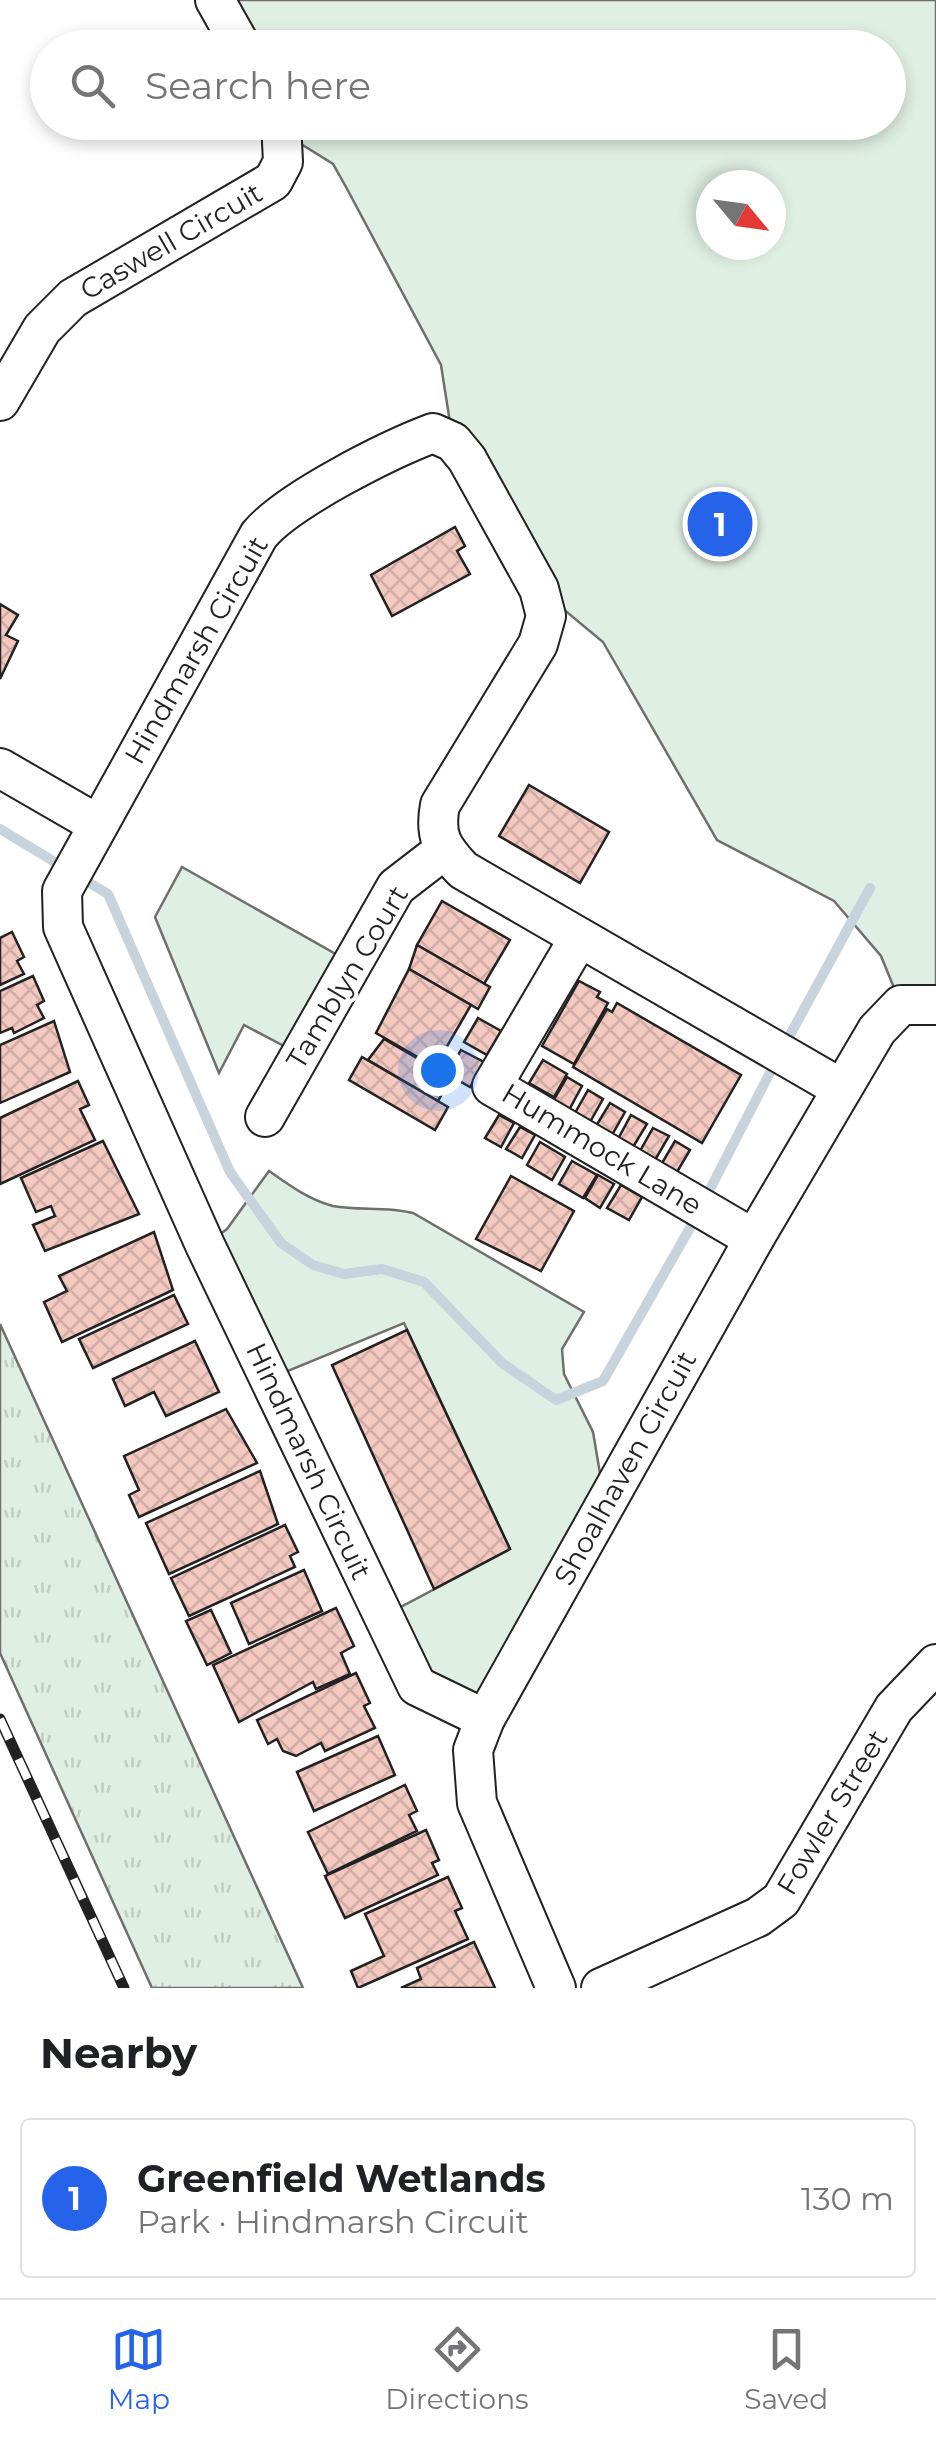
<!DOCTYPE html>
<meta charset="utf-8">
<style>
body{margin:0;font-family:Montserrat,sans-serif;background:#f2f2f2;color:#202124}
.compass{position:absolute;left:696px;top:170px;width:90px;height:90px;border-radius:50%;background:#fff;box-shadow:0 5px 15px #0003;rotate:119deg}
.you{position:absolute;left:438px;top:1070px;width:35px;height:35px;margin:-25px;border:8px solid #fff;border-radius:50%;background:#1a73e8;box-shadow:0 0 0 15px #1a73e833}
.badge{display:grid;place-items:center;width:65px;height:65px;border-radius:50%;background:#2563eb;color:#fff;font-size:32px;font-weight:700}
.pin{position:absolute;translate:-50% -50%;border:5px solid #fff;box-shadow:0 2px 10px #0006}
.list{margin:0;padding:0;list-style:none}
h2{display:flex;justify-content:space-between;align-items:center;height:130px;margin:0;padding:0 40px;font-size:42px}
h2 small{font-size:32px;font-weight:400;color:#757577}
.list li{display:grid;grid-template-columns:65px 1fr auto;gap:30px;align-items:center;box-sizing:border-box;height:160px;margin:0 20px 20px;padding:0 20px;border:2px solid #e0e0e0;border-radius:10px}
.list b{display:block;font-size:38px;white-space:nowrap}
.list p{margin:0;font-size:32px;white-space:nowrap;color:#757577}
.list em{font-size:32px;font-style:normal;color:#757577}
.icon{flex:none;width:55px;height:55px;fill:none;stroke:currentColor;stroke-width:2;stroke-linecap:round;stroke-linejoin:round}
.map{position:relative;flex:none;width:936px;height:1988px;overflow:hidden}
.search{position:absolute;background:#fff;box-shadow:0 5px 15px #0003;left:30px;right:30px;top:30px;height:110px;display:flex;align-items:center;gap:25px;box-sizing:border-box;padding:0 35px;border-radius:55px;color:#757577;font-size:38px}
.sheet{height:310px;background:#fff}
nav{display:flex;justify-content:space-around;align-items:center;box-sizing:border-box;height:140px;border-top:2px solid #e0e0e0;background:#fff;font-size:28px;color:#757577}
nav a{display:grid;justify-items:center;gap:5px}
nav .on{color:#2563eb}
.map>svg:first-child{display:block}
.grass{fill:url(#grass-tufts);stroke:#6f6f6f;stroke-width:2.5}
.green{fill:#e0efe3;stroke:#6f6f6f;stroke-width:2.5;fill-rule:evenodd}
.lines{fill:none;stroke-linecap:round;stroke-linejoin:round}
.stream{stroke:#c7d3dd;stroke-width:10}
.building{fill:url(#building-cross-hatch);stroke:#222;stroke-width:2.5}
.minor-casing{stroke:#222;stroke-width:42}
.minor{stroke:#fff;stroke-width:38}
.rail-casing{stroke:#222;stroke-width:11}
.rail{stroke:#fff;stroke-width:8;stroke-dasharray:22;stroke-linecap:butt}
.labels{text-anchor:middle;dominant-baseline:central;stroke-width:8;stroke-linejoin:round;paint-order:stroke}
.street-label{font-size:28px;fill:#222;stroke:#fff}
</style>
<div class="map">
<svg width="936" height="1988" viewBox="0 0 936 1988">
<defs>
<pattern id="grass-tufts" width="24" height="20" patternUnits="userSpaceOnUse" patternTransform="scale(2.5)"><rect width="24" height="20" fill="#e0efe3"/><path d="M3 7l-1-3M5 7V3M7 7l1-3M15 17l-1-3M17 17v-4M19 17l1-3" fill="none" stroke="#c0cdc2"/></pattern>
<pattern id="building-cross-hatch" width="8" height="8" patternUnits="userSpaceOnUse" patternTransform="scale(2.5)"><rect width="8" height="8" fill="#f3c9c0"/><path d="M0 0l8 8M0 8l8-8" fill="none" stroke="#d0aca5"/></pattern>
</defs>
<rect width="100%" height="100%" fill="#fff"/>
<path class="grass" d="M0,1324L303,1988H152L0,1653Z"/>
<g class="green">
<path d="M215,0H936V1005H901L881,956L834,901L717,840L603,642L539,589L453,442L441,365L346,187L333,164L285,134L281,123L888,122V48L242,47ZM711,185H771V245H711Z"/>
<path d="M182,867L348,961L293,1045L284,1046L244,1025L219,1073L155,917Z"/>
<path d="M269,1171C289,1185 309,1200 333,1206C359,1211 386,1206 413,1213L584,1312L562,1349L564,1374L593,1432L605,1503L485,1719L437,1698L382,1617L510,1549L404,1323L271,1378L205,1245L227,1229Z"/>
</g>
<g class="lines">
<g class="stream">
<path d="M0,829L108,894L230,1172L281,1243L313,1265L344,1274L382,1269L424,1282L502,1363L556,1400L603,1381L691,1226L776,1061"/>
<path d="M784,1046L870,888"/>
</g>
</g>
<g class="building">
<path d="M455,527L465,546L457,551L470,574L392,616L371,575Z"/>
<path d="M0,604L18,615L6,635L18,641L0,679Z"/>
<path d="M529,785L609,832L580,883L499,836Z"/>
<path d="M442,901L510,940L484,984L417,945Z"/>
<path d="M12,932L24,957L17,961L24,974L0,985V938Z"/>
<path d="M417,945L490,987L478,1009L409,969Z"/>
<path d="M409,969L471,1005L435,1067L376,1033Z"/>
<path d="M33,976L44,1001L37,1005L44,1018L14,1033L12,1028L0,1033V991Z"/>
<path d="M579,981L600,992L597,997L608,1003L574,1064L542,1046Z"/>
<path d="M617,1003L741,1075L702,1143L573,1067L607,1009L612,1012Z"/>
<path d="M478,1018L501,1031L487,1055L464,1042Z"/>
<path d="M54,1021L70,1072L0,1103V1045Z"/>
<path d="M384,1039L451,1078L438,1101L368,1060Z"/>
<path d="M461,1050L484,1062L470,1087L447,1074Z"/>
<path d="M362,1057L448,1107L435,1130L349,1080Z"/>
<path d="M543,1060L567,1074L554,1097L529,1083Z"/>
<path d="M567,1077L582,1086L569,1110L553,1101Z"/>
<path d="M78,1081L89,1105L80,1109L95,1140L0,1184V1118Z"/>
<path d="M588,1090L603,1099L590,1122L575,1113Z"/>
<path d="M610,1103L625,1112L612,1135L596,1126Z"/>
<path d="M499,1115L514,1123L501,1147L485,1138Z"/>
<path d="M631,1115L647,1124L633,1147L618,1139Z"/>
<path d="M520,1127L535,1135L522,1158L506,1149Z"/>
<path d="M653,1128L669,1136L655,1160L640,1151Z"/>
<path d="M103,1141L139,1214L45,1251L33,1225L55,1216L51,1206L36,1212L21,1178Z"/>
<path d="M675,1141L690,1150L677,1172L662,1163Z"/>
<path d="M540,1142L565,1157L552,1180L527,1165Z"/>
<path d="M572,1161L597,1175L583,1198L559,1184Z"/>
<path d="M598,1175L614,1184L600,1208L585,1198Z"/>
<path d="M511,1176L574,1211L541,1271L476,1239Z"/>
<path d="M621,1185L642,1197L629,1220L607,1208Z"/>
<path d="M154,1232L173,1290L62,1342L44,1302L67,1291L59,1276Z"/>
<path d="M174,1295L188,1324L93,1368L79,1339Z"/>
<path d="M407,1330L510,1549L434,1589L332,1365Z"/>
<path d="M195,1341L219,1392L166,1416L154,1392L125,1406L113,1379Z"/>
<path d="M226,1409L257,1463L139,1517L129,1495L139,1490L124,1456Z"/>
<path d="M260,1471L278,1524L169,1574L146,1523Z"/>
<path d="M285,1525L298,1552L290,1556L295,1567L189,1616L171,1578Z"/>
<path d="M304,1570L322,1611L249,1644L231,1603Z"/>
<path d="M336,1608L354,1646L341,1653L350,1674L316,1689L313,1682L239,1722L213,1665Z"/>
<path d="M211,1610L231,1653L207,1665L186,1621Z"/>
<path d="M356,1673L370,1703L364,1706L375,1728L325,1751L321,1743L296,1756L283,1751L277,1739L268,1744L257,1720Z"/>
<path d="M378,1736L395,1775L314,1811L297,1772Z"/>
<path d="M405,1785L417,1811L409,1815L417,1831L328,1874L308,1832Z"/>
<path d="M426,1830L439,1860L432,1863L438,1875L345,1918L325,1876Z"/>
<path d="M448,1877L462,1908L455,1911L468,1939L358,1988L351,1971L384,1956L365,1914Z"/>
<path d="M474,1942L495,1988H401L421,1979L417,1968Z"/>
</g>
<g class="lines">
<defs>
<g id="minor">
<path d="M215,0L242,48"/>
<path d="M0,401L42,329L73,298L273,181L283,162L281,122"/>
<path d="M0,768L97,824"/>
<path d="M579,938L492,1086L754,1239"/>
<path d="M265,1117L396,887L444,850"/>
<path d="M485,1719L417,1686L205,1245L63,927L62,891L259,535C288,500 388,450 433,433L453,442L467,459L539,589L546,616L538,644L440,805C434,836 442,848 463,870L842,1089"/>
<path d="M556,1988L477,1803L473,1750L485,1719L754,1239L877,1030L901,1005H936"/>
<path d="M601,1988L758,1917L781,1900L894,1708L936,1664"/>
</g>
</defs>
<use href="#minor" class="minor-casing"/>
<use href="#minor" class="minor"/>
<defs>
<path id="rail" d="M0,1719L124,1988"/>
</defs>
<use href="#rail" class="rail-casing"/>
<use href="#rail" class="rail"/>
</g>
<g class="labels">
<g class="street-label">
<text transform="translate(171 241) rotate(-30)">Caswell Circuit</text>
<text transform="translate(196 650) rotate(-60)">Hindmarsh Circuit</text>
<text transform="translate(347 977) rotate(-59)">Tamblyn Court</text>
<text transform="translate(602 1149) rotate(31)">Hummock Lane</text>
<text transform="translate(309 1461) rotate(65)">Hindmarsh Circuit</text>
<text transform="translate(625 1468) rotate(-61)">Shoalhaven Circuit</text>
<text transform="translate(832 1812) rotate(-59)">Fowler Street</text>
</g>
</g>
</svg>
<svg class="compass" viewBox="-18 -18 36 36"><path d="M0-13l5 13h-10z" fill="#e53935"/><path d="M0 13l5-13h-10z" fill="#757577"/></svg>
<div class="you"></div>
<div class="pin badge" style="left:720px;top:524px">1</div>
<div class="search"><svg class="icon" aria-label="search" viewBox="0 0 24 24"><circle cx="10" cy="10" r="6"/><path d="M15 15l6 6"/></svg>Search here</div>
</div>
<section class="sheet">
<h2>Nearby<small></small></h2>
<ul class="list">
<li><span class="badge">1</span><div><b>Greenfield Wetlands</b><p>Park · Hindmarsh Circuit</p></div><em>130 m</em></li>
</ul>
</section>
<nav>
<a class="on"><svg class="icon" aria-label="map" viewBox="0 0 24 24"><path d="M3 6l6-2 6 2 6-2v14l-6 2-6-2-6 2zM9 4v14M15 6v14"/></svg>Map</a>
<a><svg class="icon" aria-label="directions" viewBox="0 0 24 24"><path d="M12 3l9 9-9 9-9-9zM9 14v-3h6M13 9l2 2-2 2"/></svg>Directions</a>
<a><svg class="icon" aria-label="saved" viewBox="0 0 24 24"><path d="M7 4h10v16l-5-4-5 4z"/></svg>Saved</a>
</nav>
